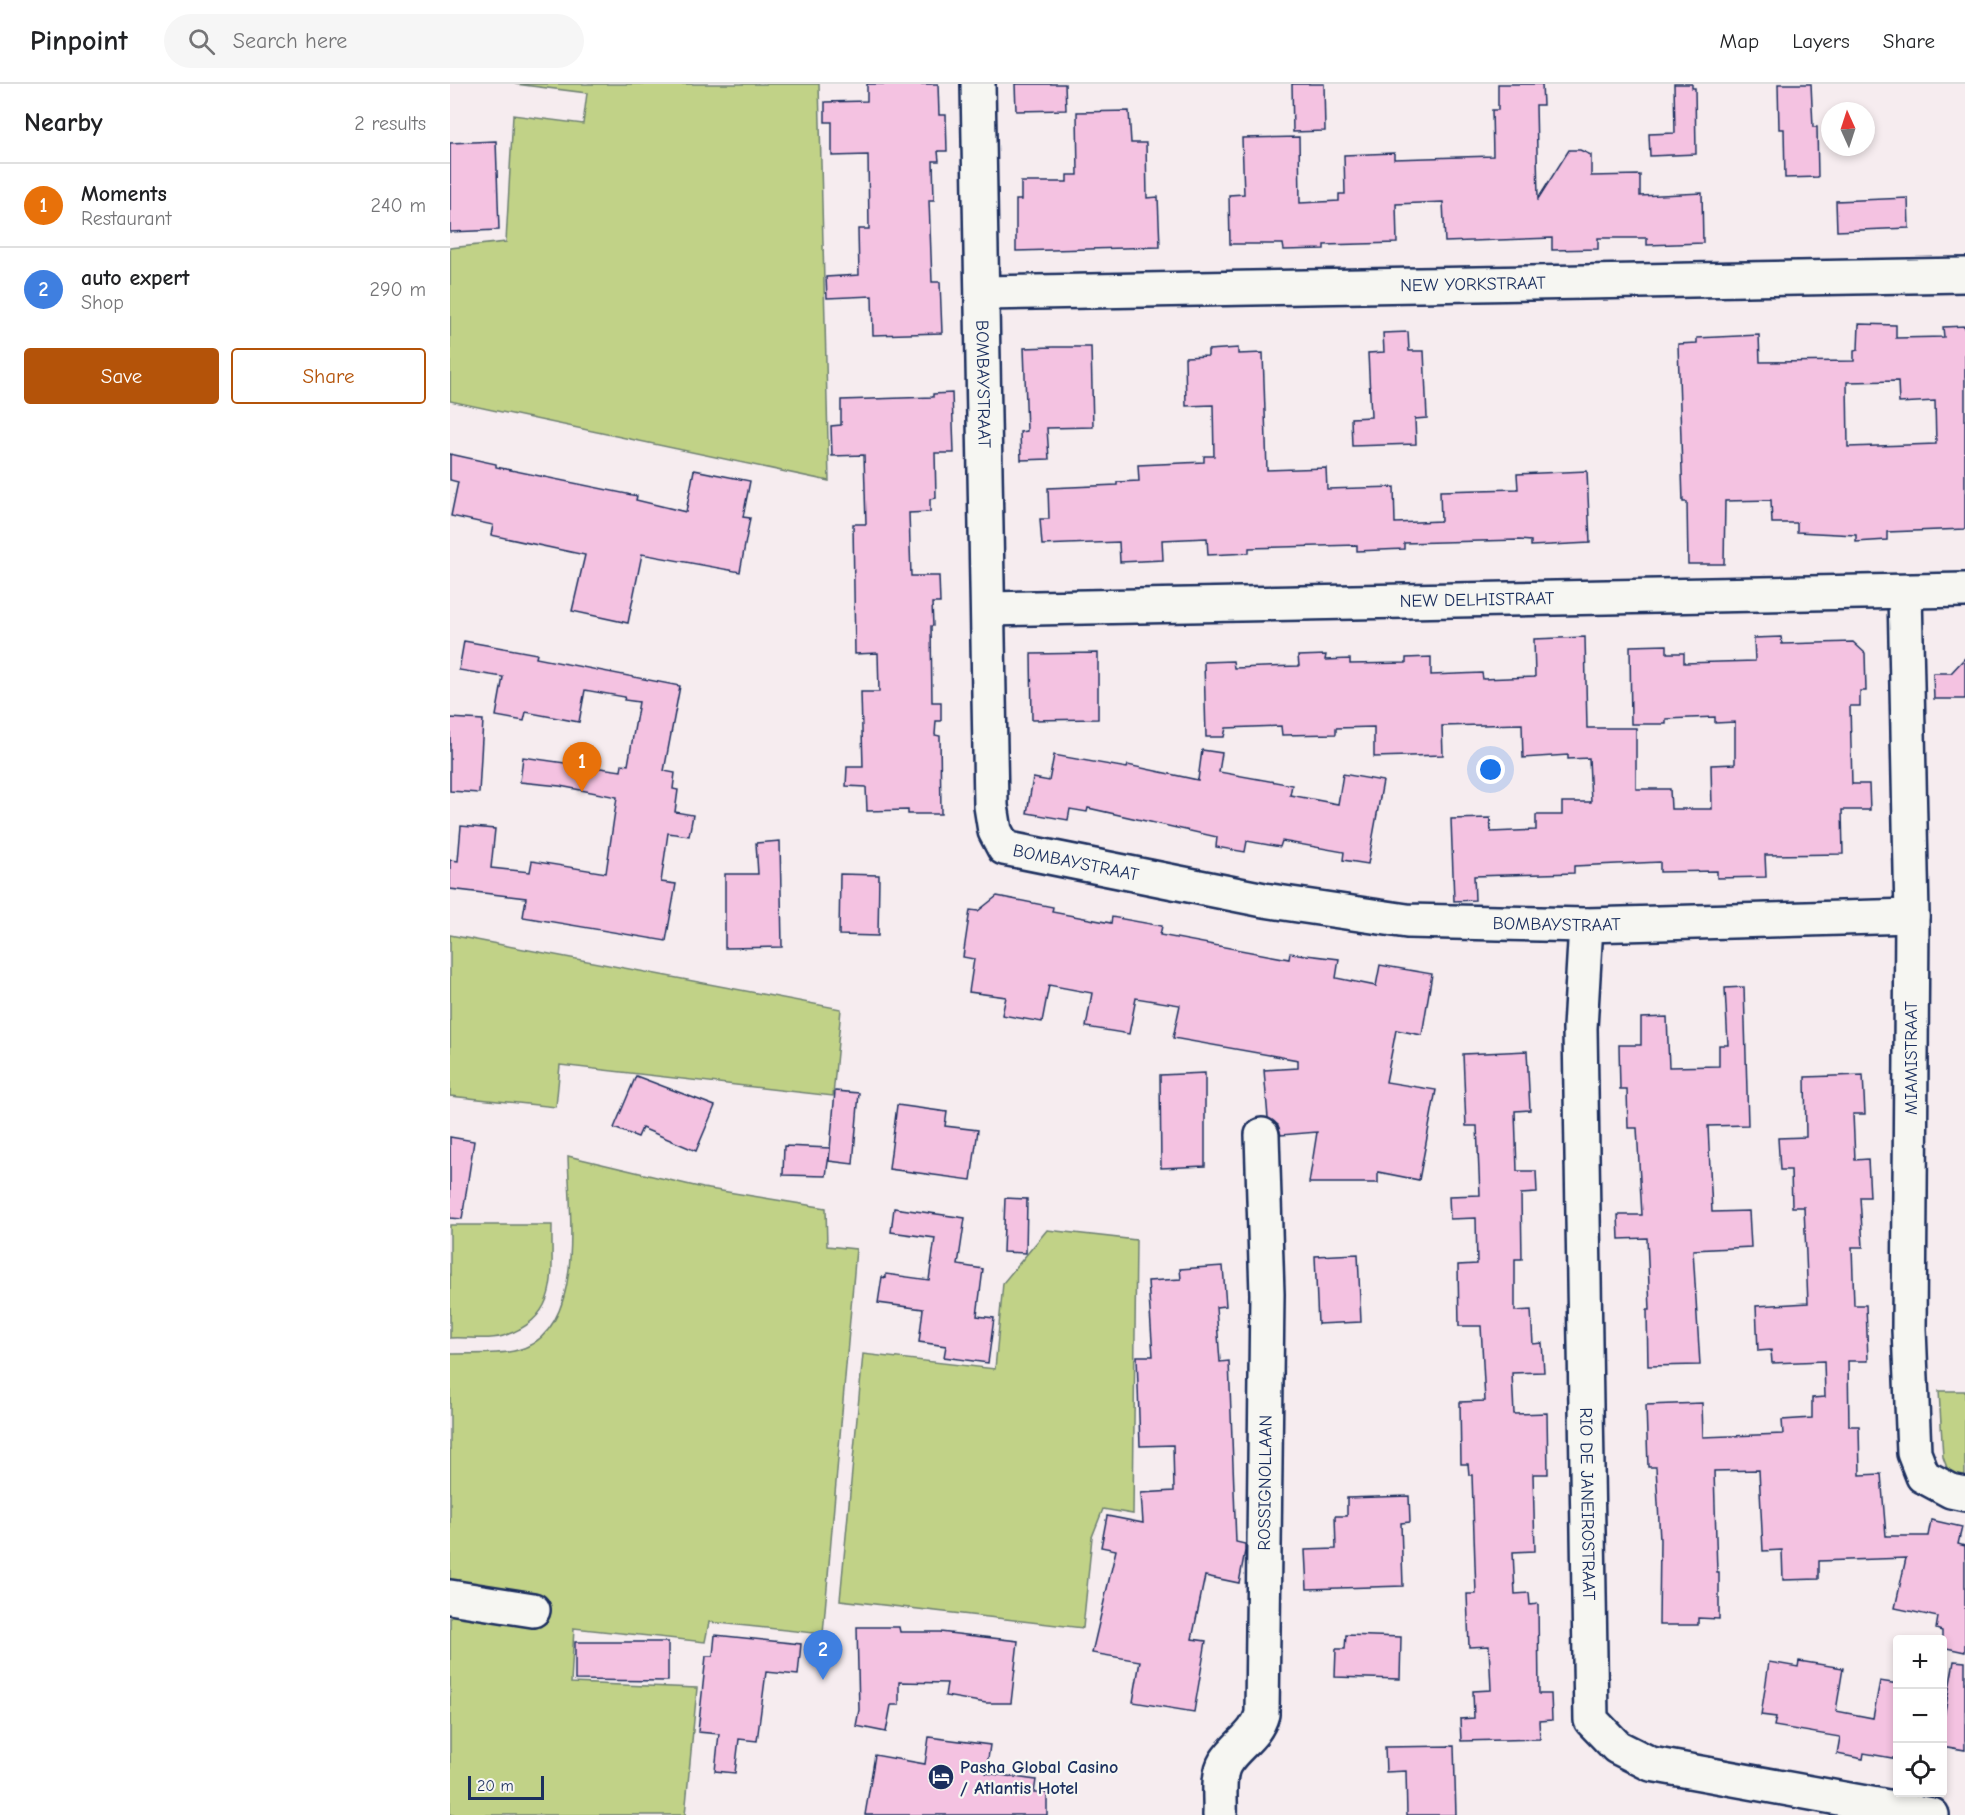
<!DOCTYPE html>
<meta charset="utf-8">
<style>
body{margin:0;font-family:"Comic Neue",sans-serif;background:#f6f6f6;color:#202124}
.controls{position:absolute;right:18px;bottom:18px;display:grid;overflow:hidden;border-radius:6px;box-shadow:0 3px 9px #0003}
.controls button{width:54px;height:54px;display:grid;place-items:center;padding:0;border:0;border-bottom:2px solid #e0e0e0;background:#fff;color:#202124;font:30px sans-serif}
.compass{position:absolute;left:1371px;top:18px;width:54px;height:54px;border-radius:50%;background:#fff;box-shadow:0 3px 9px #0003;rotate:357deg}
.scale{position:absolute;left:18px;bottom:15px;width:76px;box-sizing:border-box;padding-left:6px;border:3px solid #1b2f5e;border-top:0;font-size:16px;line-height:21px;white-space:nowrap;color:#1b2f5e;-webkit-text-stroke:4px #f6f6f2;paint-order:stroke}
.you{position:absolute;left:1041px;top:686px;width:21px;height:21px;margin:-15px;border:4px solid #fff;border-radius:50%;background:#1a73e8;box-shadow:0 0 0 9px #1a73e833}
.badge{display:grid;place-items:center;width:39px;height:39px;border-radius:50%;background:#b45309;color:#fff;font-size:20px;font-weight:700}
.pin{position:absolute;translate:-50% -50px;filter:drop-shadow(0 2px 3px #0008)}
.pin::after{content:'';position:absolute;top:32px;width:21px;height:18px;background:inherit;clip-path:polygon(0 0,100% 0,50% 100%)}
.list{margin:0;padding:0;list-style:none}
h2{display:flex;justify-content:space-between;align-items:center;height:78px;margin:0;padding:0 24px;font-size:26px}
h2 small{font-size:20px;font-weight:400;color:#757577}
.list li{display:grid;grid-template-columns:39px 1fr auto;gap:18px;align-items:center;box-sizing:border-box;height:84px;padding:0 24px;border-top:2px solid #e0e0e0}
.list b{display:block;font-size:22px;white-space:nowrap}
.list p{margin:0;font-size:20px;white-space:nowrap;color:#757577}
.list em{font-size:20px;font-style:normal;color:#757577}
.actions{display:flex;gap:12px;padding:18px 24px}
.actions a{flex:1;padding:14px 0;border:2px solid #b45309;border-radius:6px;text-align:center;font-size:21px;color:#b45309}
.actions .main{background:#b45309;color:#fff}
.icon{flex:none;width:33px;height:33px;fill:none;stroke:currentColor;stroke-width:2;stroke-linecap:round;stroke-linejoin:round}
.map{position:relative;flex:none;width:1515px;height:1731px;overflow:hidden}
header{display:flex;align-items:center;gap:36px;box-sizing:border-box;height:84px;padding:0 30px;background:#fff;border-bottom:2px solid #e0e0e0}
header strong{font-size:28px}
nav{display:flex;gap:33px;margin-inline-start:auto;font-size:21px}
.search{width:420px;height:54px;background:#f6f6f6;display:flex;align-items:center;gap:15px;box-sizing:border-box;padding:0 21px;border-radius:33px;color:#757577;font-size:22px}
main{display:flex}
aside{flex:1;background:#fff}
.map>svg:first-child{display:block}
.green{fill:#c1d287;stroke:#6e8072;stroke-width:1.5}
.building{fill:#f4c2e1;stroke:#1b2f5e;stroke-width:1.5;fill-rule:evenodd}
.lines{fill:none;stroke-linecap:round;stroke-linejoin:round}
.minor-casing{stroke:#1b2f5e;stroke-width:38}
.minor{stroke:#f6f6f2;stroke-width:33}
.labels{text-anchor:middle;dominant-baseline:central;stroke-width:4.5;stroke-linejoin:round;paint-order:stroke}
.street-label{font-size:18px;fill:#1b2f5e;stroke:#f6f6f2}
.poi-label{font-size:18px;font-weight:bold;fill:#1b2f5e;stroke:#f6f6f2;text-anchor:start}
</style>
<header>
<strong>Pinpoint</strong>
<div class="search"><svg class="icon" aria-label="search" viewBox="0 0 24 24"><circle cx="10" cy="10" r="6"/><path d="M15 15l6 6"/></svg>Search here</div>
<nav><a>Map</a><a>Layers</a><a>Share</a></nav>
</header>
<main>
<aside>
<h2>Nearby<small>2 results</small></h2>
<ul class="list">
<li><span class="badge" style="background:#e8710a">1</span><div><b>Moments</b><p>Restaurant</p></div><em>240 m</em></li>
<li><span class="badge" style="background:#3f7fe0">2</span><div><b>auto expert</b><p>Shop</p></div><em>290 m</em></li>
</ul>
<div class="actions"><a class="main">Save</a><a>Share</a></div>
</aside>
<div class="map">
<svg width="1515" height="1731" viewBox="0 0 1515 1731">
<rect width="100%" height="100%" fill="#f6ecef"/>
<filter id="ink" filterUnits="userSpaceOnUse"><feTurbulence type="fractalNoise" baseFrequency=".0167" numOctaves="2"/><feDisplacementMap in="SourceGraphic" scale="12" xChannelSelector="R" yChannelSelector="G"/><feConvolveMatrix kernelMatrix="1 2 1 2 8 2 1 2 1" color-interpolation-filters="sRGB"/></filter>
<g filter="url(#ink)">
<g class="green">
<path d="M65,0H369L379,397L0,317V164L56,158L63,31L133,40L137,9Z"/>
<path d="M0,851L391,925L383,1012L110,981L106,1023L0,1012Z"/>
<path d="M118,1072L253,1104L376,1124L377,1162L406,1165L373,1550L259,1538L255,1558L124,1544L121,1599L247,1604L235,1731H0V1531L34,1534L0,1506V1270C21,1269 44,1271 64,1267C138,1251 119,1127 118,1072Z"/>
<path d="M0,1141H102C101,1187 111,1233 56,1251C41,1257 17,1253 0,1254Z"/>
<path d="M597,1146L686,1156L683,1430L653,1425L642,1453L633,1544L390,1516L413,1270L545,1285L553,1199Z"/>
<path d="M1489,1307H1515V1395L1500,1392L1493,1373Z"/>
</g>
<g class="building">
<path d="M417,0H488L489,31H496L497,67H488L489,77H483L484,116H479L482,198H490L492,249L423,251L422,212L377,214L376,193L409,191L408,145H419L418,71L382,72V38H375V18L417,17Z"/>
<path d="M565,0H615L616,26L566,27Z"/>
<path d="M842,0H874L875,47L843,48Z"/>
<path d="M1048,0H1092L1093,21H1086L1088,115L1119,66H1130L1141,71V92L1190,91V112L1252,109L1253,159L1197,161V154H1148V165L1102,166V154L995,158L993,118L946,120L947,159L874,161V165L834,166L833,160H780L779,111L794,110L792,54L849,53L850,119L889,117V110H895L894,71L944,69V75L1043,72L1042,26H1048Z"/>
<path d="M1224,0H1242V4H1245L1246,70L1200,72L1199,50L1225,49Z"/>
<path d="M1328,0H1361L1363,43H1367L1368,93L1335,94L1334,45H1329Z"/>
<path d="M679,27L681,59H696L697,114L708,113L710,163L566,167V116H571V98H617V91H628L627,28Z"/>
<path d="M46,57L49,146L0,148V59Z"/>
<path d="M1458,114L1459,144L1387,147L1386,117Z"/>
<path d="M1409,240L1446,241V254L1494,253L1493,243L1515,242V445L1437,448V456L1406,458V451L1347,448V439H1322L1321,416L1275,417L1274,480H1238L1237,418H1233L1228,260L1247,259V254L1309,251L1310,278L1404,277V267L1408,266ZM1448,297L1449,319L1485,317L1486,360L1398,363L1397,298Z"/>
<path d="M958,248L959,267H974L977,334L965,335L966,360L902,362L901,334L921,333L918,269L934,268L933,249Z"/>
<path d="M603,263H641L643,343L597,344L599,375L571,376L570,348L577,347L574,264Z"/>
<path d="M788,264V270L813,269L817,386L876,384L877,405L944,403L945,439L991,437L990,407L1068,405L1067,390L1137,387L1140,459L1081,462V457L1069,456L954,459V465L907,467V461L799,464V469L758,471L757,454L712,456L713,476L670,478L669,458L592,461L590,435H599L598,404L667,401V398L689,397L688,381L754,378V372H764L763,321L736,322L735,273L758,272V266Z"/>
<path d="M502,309L504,369H485L486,414L480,415V428L459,429L461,492H489L490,519H482L483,542H481L482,618H491V637H486L485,651L490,652L491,730H458V726L417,727L416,703L396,702L397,683H413L411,608H429L428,569L405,570L403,440H416L414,371L382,372L381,342L391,341V316L483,313V310Z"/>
<path d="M0,370L46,380V383L187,412L186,416L236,428L244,386L300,397L293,433L300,434L290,488L192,470L178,539L122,527L135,471L41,451L43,441L1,432L8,398L0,396Z"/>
<path d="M1135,553L1137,644H1186V705H1220L1221,725H1262L1261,681L1285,680V638L1265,639V633L1216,635V640H1181L1180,562L1217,561V569H1234V579L1305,577L1304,554L1331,553L1332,560L1403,558L1415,569L1416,607H1410V622H1400L1402,700H1419L1420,726H1392L1393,770L1315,771L1316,793L1267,794V787L1210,788V778L1124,782V789L1024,792L1025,816L1004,817L1001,735L1040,734L1041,748L1086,746V731H1112V718H1141L1139,674L1118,675V671L1073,674L1072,640L992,642L993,671L924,673V643L886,644V650L832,651L831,642L776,644L774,653H756L754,578L783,577L784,584L849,582L848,572L876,571L875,576L900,575V580L956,579V574L981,573V591L1032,589L1033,595L1085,593L1084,555Z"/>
<path d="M14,557L87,570L86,574L230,602L214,687L225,689L223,705L228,706L225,728L243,731L239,752L218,749L211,798L226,800L216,857L73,833L76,814L0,805V776L8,777L11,742L45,745L41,784L80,788L82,777L156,789L167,713L110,702L70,698L73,673L171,687L172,680L178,681L189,618L174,616L175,613L135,606L129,638L76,628L74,637L46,632L53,593L9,586Z"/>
<path d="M648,569V635L582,636L581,570Z"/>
<path d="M1515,574V615H1484L1483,589H1501Z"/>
<path d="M0,634L33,636L29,709L0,707Z"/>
<path d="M752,666L772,669L769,688L842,701L840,711L888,720L893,690L933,697L918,780L893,776L894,768L832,757L830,763L797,757L795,768L766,763L767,753L638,724L637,728L620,725L618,736L577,729L583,694L599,697L604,671L677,684L678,681L748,696Z"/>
<path d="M330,757L332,863L275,864V790H308L306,759Z"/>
<path d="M390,790L429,791L428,852L389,851Z"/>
<path d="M547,812L603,823L602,828L661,839L662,833L712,842L710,851L839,875L840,869L889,875L886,894L926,902L930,881L982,890L972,951L946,946L936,998L986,1006L969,1096L928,1088V1099H859L867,1048L831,1051L828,1041L818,1034L814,986L848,984V976L723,954L730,921L686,914L679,950L636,943L642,909L599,901L592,938L552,931L556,913L519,908L524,875L513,873L520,826L528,827Z"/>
<path d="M1294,903L1298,1041L1258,1042L1262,1128L1299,1127L1301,1163L1243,1166L1250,1281L1198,1282L1197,1226H1200L1197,1154L1169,1155L1168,1131H1192L1187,1044H1178L1177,1005H1170L1169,961H1191V934L1217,933L1219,983L1269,982V961H1278L1275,904Z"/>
<path d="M1077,967L1080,1026L1065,1027L1067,1087H1086L1087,1109L1071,1110L1072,1175H1065V1227L1081,1226L1083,1260L1092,1259L1094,1288L1062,1289L1064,1330L1097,1329L1098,1390H1083L1085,1467L1063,1468L1065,1510L1079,1509L1080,1521L1088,1520L1089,1610H1101L1102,1636L1089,1637L1090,1655L1011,1657L1010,1635L1024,1634L1023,1607L1041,1606L1039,1562L1019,1563L1017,1510H1026L1022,1391H1019L1018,1380H1011L1010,1318L1035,1317L1031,1242H1009L1008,1181L1027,1180L1026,1134L1000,1135L999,1112L1030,1111L1027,1042H1016L1013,970Z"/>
<path d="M755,989V1082L711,1084L710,991Z"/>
<path d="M1413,991L1415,1030H1403L1405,1076L1418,1075L1420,1113H1410L1413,1163H1402L1404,1221H1416L1418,1277H1398L1399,1342H1409L1410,1391L1431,1390L1436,1452H1478L1481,1436L1512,1443L1508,1460L1515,1462V1568L1492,1563V1547L1486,1545L1488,1533L1445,1524L1456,1474L1369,1477V1495L1333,1496L1332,1466L1313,1467L1309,1386L1264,1387L1267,1488H1269V1535L1248,1534V1541H1209L1210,1456L1206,1383H1198L1196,1321L1252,1319L1253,1353L1333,1350L1332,1336L1362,1334V1314L1375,1313L1374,1277L1322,1279L1321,1266L1308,1267L1306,1222L1358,1219L1354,1123H1342L1341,1086H1330L1328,1054L1356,1053L1355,993Z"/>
<path d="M186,992L265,1022L246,1067L192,1044L188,1053L164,1044Z"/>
<path d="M385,1007L409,1009L403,1080L379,1077Z"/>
<path d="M447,1021L497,1028L495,1042L528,1046L521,1096L439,1085Z"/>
<path d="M0,1053L24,1057L12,1135L0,1134Z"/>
<path d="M334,1062L380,1064L376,1092L333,1091Z"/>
<path d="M555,1114L577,1115L576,1169L553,1168Z"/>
<path d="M444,1124L515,1134L508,1181L533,1185L527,1232L544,1234L538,1279L494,1273L496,1262L469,1258L473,1225L428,1219L432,1193L436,1194V1190L479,1196L485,1154L441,1148Z"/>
<path d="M908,1170L911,1238L868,1240L865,1172Z"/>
<path d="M773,1182L776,1222L766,1223L770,1278L779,1277L786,1458L795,1460V1467L789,1499L755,1492L742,1555L756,1557L744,1628L683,1618L690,1577L642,1569L666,1466L651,1463L657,1432L693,1439L691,1409L724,1407L723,1361L690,1362L687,1272H703L698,1197L731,1195L730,1185Z"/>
<path d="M959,1412L960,1438L951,1439L953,1502L857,1505L855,1466L886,1465L885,1432H897V1414Z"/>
<path d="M407,1543H449L450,1548H490L568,1557L561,1619H536L495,1612L497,1599L449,1598V1621H441L436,1648L406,1642L409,1626Z"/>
<path d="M265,1551L351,1560L348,1591L316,1588L307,1657L289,1655L285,1689L265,1687L269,1650L248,1648L256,1572H263Z"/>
<path d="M896,1551L951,1553L950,1595L885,1593L886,1565H895Z"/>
<path d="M125,1558H218V1597L125,1596Z"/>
<path d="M1349,1577L1393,1584L1386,1627L1423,1634L1430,1597L1448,1600V1675L1414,1669L1413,1675L1387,1670L1390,1653L1324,1642L1326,1633L1311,1631L1319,1578L1348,1583Z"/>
<path d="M1504,1577L1515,1578V1666L1492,1662V1644Z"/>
<path d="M479,1653L540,1661L536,1689L586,1696L584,1709H597V1731H415L425,1671L475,1680Z"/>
<path d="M1004,1662L1006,1731H957L956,1687L936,1688L935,1663Z"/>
</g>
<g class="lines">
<defs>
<g id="minor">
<path id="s1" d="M528,0L541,722L545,747L554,764L814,816L957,837L1136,841L1462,832"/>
<path id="s2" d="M533,209L1515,191"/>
<path d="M1455,509L1462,832L1459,1245L1464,1369L1473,1392L1501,1407L1515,1410"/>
<path id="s3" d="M538,525L1515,506"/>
<path id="s4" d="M1136,841L1130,944L1141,1636L1167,1663L1201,1680L1482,1731"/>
<path d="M0,1513L83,1526"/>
<path id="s5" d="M770,1731C771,1716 767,1692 775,1679C787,1660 806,1652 812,1630L817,1210L812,1051"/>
</g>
</defs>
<use href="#minor" class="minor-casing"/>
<use href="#minor" class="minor"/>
</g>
</g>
<defs>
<symbol id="hotel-disc" viewBox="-11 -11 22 22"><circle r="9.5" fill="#1b2f5e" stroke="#f6f6f2"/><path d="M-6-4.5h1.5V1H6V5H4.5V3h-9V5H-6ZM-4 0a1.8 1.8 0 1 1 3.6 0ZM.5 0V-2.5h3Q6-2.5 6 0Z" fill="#fff"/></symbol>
</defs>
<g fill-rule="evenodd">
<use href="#hotel-disc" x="476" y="1678" width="30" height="30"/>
</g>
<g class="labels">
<g class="street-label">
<text stroke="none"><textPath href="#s2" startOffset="490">NEW YORKSTRAAT</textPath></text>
<text stroke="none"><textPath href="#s1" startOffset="300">BOMBAYSTRAAT</textPath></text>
<text stroke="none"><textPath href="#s3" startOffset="489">NEW DELHISTRAAT</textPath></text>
<text stroke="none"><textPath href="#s1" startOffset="840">BOMBAYSTRAAT</textPath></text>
<text stroke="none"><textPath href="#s1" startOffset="1326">BOMBAYSTRAAT</textPath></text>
<text transform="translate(1461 974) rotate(-90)">MIAMISTRAAT</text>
<text stroke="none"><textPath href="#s5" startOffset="346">ROSSIGNOLLAAN</textPath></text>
<text stroke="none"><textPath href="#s4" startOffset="579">RIO DE JANEIROSTRAAT</textPath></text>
</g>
<g class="poi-label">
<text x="510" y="1683">Pasha Global Casino<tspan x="510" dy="21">/ Atlantis Hotel</tspan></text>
</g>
</g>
</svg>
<div class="controls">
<button>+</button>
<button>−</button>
<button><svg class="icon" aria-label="locate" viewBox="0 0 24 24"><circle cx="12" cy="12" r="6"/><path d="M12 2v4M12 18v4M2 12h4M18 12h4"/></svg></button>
</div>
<svg class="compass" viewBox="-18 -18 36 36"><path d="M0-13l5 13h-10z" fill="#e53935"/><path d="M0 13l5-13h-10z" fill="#757577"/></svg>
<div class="scale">20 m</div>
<div class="you"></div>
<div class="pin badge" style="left:132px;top:708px;background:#e8710a">1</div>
<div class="pin badge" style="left:373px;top:1596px;background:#3f7fe0">2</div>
</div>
</main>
